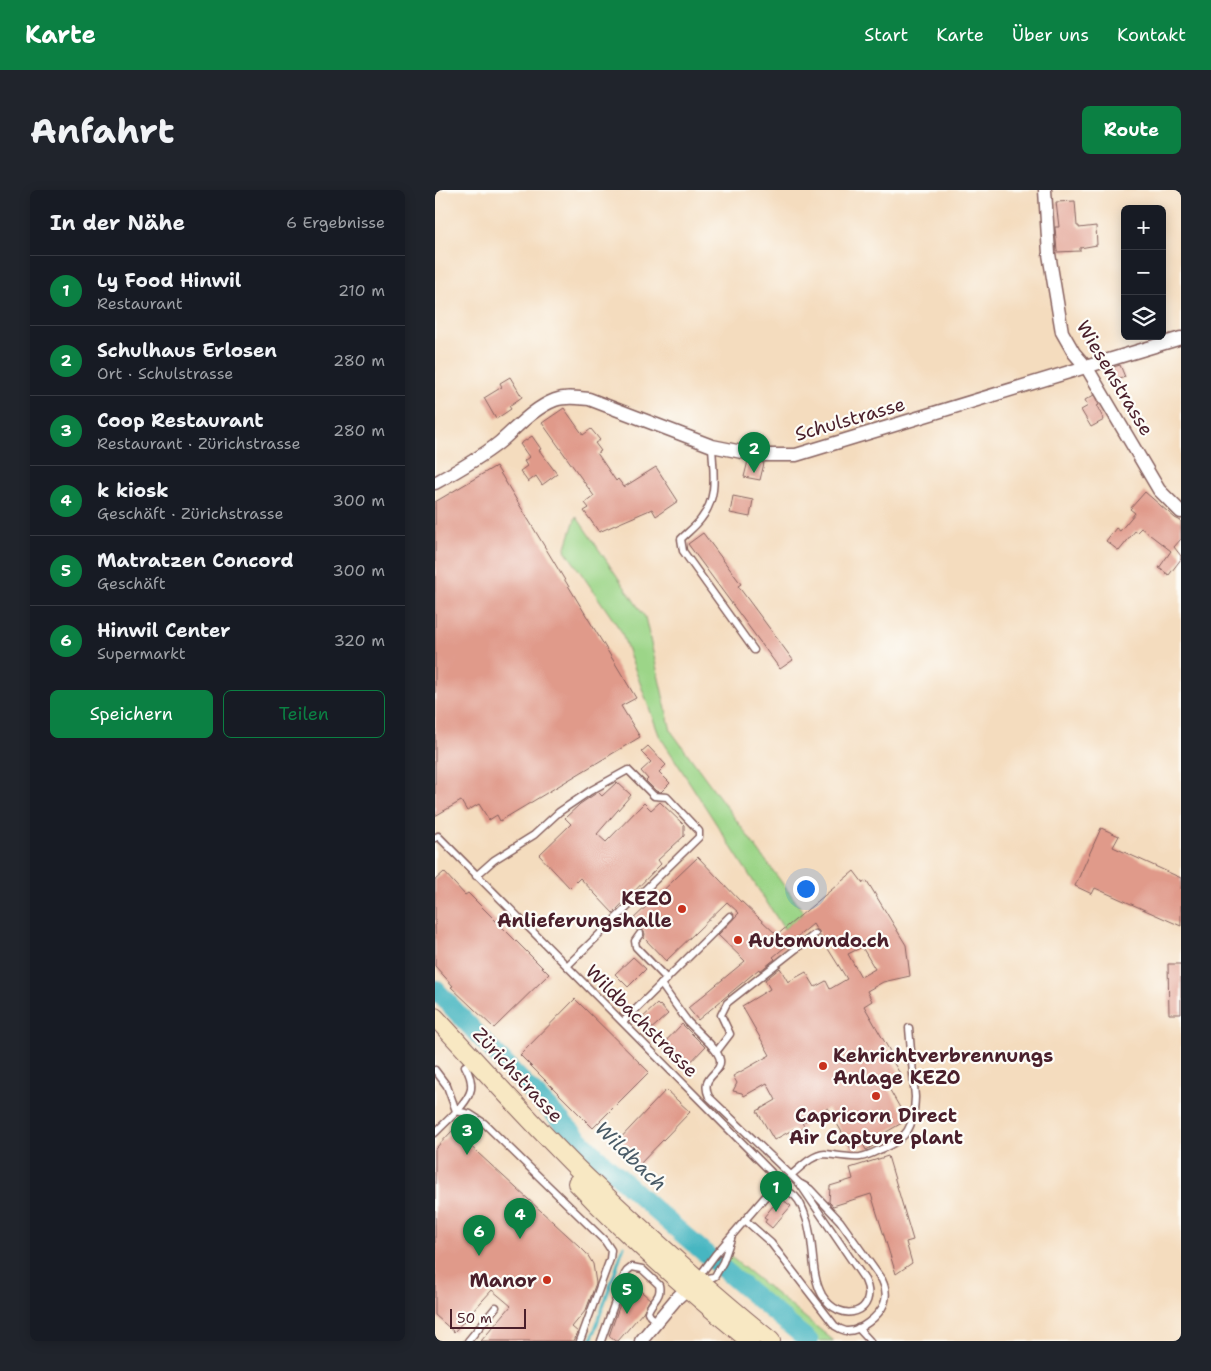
<!DOCTYPE html>
<html lang="de">
<meta charset="utf-8">
<style>
body{margin:0;font-family:"Shantell Sans",sans-serif;background:#20242c;color:#f1f3f6}
.controls{position:absolute;right:15px;top:15px;display:grid;overflow:hidden;border-radius:8px;box-shadow:0 2px 12px #0003}
.controls button{width:45px;height:45px;display:grid;place-items:center;padding:0;border:0;border-bottom:1px solid #363941;background:#171b24;color:#f1f3f6;font:25px sans-serif}
.scale{position:absolute;left:15px;bottom:12px;width:76px;box-sizing:border-box;padding-left:5px;border:2px solid #4a1f2b;border-top:0;font-size:14px;line-height:18px;white-space:nowrap;color:#4a1f2b;-webkit-text-stroke:4px #fdfcf7;paint-order:stroke}
.you{position:absolute;left:370px;top:698px;width:18px;height:18px;margin:-12px;border:4px solid #fff;border-radius:50%;background:#1a73e8;box-shadow:0 0 0 8px #1a73e833}
.badge{display:grid;place-items:center;width:32px;height:32px;border-radius:50%;background:#0b8043;color:#fff;font-size:16px;font-weight:700}
.pin{position:absolute;translate:-50% -41px;filter:drop-shadow(0 1px 2px #0008)}
.pin::after{content:'';position:absolute;top:26px;width:18px;height:15px;background:inherit;clip-path:polygon(0 0,100% 0,50% 100%)}
.list{margin:0;padding:0;list-style:none}
h2{display:flex;justify-content:space-between;align-items:center;height:65px;margin:0;padding:0 20px;font-size:21px}
h2 small{font-size:16px;font-weight:400;color:#9ea1a6}
.list li{display:grid;grid-template-columns:32px 1fr auto;gap:15px;align-items:center;box-sizing:border-box;height:70px;padding:0 20px;border-top:1px solid #363941}
.list b{display:block;font-size:19px;white-space:nowrap}
.list p{margin:0;font-size:16px;white-space:nowrap;color:#9ea1a6}
.list em{font-size:16px;font-style:normal;color:#9ea1a6}
.actions{display:flex;gap:10px;padding:15px 20px}
.actions a{flex:1;padding:11px 0;border:1px solid #0b8043;border-radius:8px;text-align:center;font-size:18px;color:#0b8043}
.actions .main{background:#0b8043;color:#fff}
.icon{flex:none;width:28px;height:28px;fill:none;stroke:currentColor;stroke-width:2;stroke-linecap:round;stroke-linejoin:round}
.map{position:relative;flex:none;width:746px;height:1151px;overflow:hidden;border-radius:8px}
header{display:flex;align-items:center;gap:30px;box-sizing:border-box;height:70px;padding:0 25px;background:#0b8043;color:#fff}
header strong{font-size:24px}
nav{display:flex;gap:28px;margin-inline-start:auto;font-size:18px}
.intro{display:flex;align-items:center;justify-content:space-between;box-sizing:border-box;height:120px;padding:0 30px}
h1{margin:0;font-size:35px}
.button{padding:12px 22px;border-radius:8px;background:#0b8043;color:#fff;font-size:18px;font-weight:700}
main{display:flex;gap:30px;padding:0 30px}
aside{flex:1;background:#171b24;border-radius:8px;box-shadow:0 2px 12px #0003}
.map>svg:first-child{display:block}
.green{fill:#9cd588;stroke:#737a5a}
.lines{fill:none;stroke-linecap:round;stroke-linejoin:round}
.stream{stroke:#47b6c1;stroke-width:3}
.river{stroke:#47b6c1;stroke-width:19}
.building{fill:#e09a8a;fill-rule:evenodd}
.service-casing{stroke:#86615e;stroke-width:9}
.minor-casing{stroke:#86615e;stroke-width:15}
.secondary-casing{stroke:#86615e;stroke-width:20}
.service{stroke:#fff;stroke-width:6}
.minor{stroke:#fff;stroke-width:12}
.secondary{stroke:#f8e8c3;stroke-width:18}
.poi-dot{fill:#c8321e;stroke:#fdfcf7;stroke-width:2}
.labels{text-anchor:middle;dominant-baseline:central;stroke-width:4.5;stroke-linejoin:round;paint-order:stroke}
.street-label{font-size:19px;fill:#4a1f2b;stroke:#fdfcf7}
.poi-label{font-size:19px;font-weight:bold;fill:#4a1f2b;stroke:#fdfcf7;text-anchor:end}
.water-label{font-size:20px;font-style:italic;fill:#495b67;stroke:#fdfcf7}
</style>
<header>
<strong>Karte</strong>
<nav><a>Start</a><a>Karte</a><a>Über uns</a><a>Kontakt</a></nav>
</header>
<div class="intro"><h1>Anfahrt</h1><a class="button">Route</a></div>
<main>
<aside>
<h2>In der Nähe<small>6 Ergebnisse</small></h2>
<ul class="list">
<li><span class="badge">1</span><div><b>Ly Food Hinwil</b><p>Restaurant</p></div><em>210 m</em></li>
<li><span class="badge">2</span><div><b>Schulhaus Erlosen</b><p>Ort · Schulstrasse</p></div><em>280 m</em></li>
<li><span class="badge">3</span><div><b>Coop Restaurant</b><p>Restaurant · Zürichstrasse</p></div><em>280 m</em></li>
<li><span class="badge">4</span><div><b>k kiosk</b><p>Geschäft · Zürichstrasse</p></div><em>300 m</em></li>
<li><span class="badge">5</span><div><b>Matratzen Concord</b><p>Geschäft</p></div><em>300 m</em></li>
<li><span class="badge">6</span><div><b>Hinwil Center</b><p>Supermarkt</p></div><em>320 m</em></li>
</ul>
<div class="actions"><a class="main">Speichern</a><a>Teilen</a></div>
</aside>
<div class="map">
<svg width="746" height="1151" viewBox="0 0 746 1151">
<rect width="100%" height="100%" fill="#fdfcf7"/>
<filter id="ink" filterUnits="userSpaceOnUse"><feTurbulence type="fractalNoise" baseFrequency=".02" numOctaves="2"/><feDisplacementMap in="SourceGraphic" scale="10" xChannelSelector="R" yChannelSelector="G"/><feConvolveMatrix kernelMatrix="1 2 1 2 8 2 1 2 1" color-interpolation-filters="sRGB"/></filter>
<filter id="wash" filterUnits="userSpaceOnUse"><feTurbulence type="fractalNoise" baseFrequency=".0096" numOctaves="4" result="noise"/><feDisplacementMap in="SourceGraphic" scale="20" xChannelSelector="R" yChannelSelector="G"/><feGaussianBlur stdDeviation="1.12" result="paint"/><feColorMatrix in="noise" values="0 0 0 0 0 0 0 0 0 0 0 0 0 0 0 0 0 1.4 0 .05"/><feComposite in="paint" operator="in"/></filter>
<g filter="url(#wash)">
<rect width="100%" height="100%" fill="#f4dcbe"/>
<g class="green">
<path d="M141,326L210,427L236,541L369,723L349,739L224,545L186,441L130,360Z"/>
<path d="M286,1059L399,1151H361L297,1096Z"/>
</g>
<g class="lines">
<path class="stream" d="M156,1151L189,1056"/>
<path class="river" d="M0,799L75,879L159,964L220,1020L309,1097L374,1151"/>
</g>
<g id="blocks">
<g class="building">
<path d="M640,11L642,36H644V38L661,36L662,55L645,58V61L622,62L620,37H624L621,12Z"/>
<path d="M685,175L690,187L676,192L672,179Z"/>
<path d="M75,187L87,207L74,216L76,219L61,229L49,208L67,197L65,193Z"/>
<path d="M659,205L664,215L662,216L669,230L656,237L646,220L653,216L650,210Z"/>
<path d="M129,218L148,245L156,239L165,250L160,253L166,261L162,263L181,291L183,289L189,297L221,277L243,311L221,326L217,319L164,342L149,321L154,318L150,313L159,306L107,233Z"/>
<path d="M97,246L106,259L104,260L122,284L107,295L101,286L93,292L85,281L92,276L89,271L94,267L85,254Z"/>
<path d="M313,271L329,273L325,290L309,287Z"/>
<path d="M61,276L201,508L186,516L205,547L65,631L62,625L54,630L44,614L32,621L26,611L0,626V312Z"/>
<path d="M710,302L740,328L746,331V349L739,357L746,366V369L734,385L724,378L736,361L706,338L702,342L700,341L684,361L671,351L681,338L685,341L700,323L695,319Z"/>
<path d="M298,306L318,310L315,327L295,323Z"/>
<path d="M268,343L306,394L303,396L358,470L345,479L253,354Z"/>
<path d="M213,556L231,575L224,582L235,593L226,602L221,601L211,591L213,589L206,581L216,572L206,562Z"/>
<path d="M182,592L196,605L162,644L171,652L209,613L216,620L225,612L249,635V646L223,670L226,674L178,723L145,688L135,698L104,665L136,634L130,628L145,614L163,602L167,606Z"/>
<path d="M666,638L684,646L678,657L746,688V736L660,698L657,704L640,696Z"/>
<path d="M263,667L306,712H307L342,745L419,681L428,693L432,691L471,755L475,786L448,792L432,801L437,811L429,816L456,863L454,865L467,887L452,895L472,930L441,948L444,953L431,960L428,954L417,960L393,918L367,933L370,937L361,943L359,939L339,950L322,921L341,910L332,893L309,906L307,903L298,901L302,893L298,886L335,865L307,816L335,799L330,790L345,778L353,792L371,782L380,797L391,791L395,799L412,789L385,746L384,741L381,739L378,734L338,767L340,769L325,781L324,779L263,830L253,818L310,771L283,745L304,723L292,712L231,771L209,748L210,744L208,740L205,739L202,740L194,733ZM427,757L440,779L426,787L413,764Z"/>
<path d="M9,682L30,705L33,703L114,784L59,838L16,797L18,796L0,776V690Z"/>
<path d="M198,767L211,779L193,797L180,784Z"/>
<path d="M733,774H746V824H734Z"/>
<path d="M140,809L214,882L158,938L85,865Z"/>
<path d="M222,814L224,816L225,815L233,824L213,842L203,832Z"/>
<path d="M247,834L270,857L249,879L226,856Z"/>
<path d="M231,900L255,922L202,977L179,955Z"/>
<path d="M18,940L144,1056L152,1064L158,1074L161,1093L151,1120L137,1137L143,1142L139,1151H46L76,1116L57,1100L19,1142L0,1125V959Z"/>
<path d="M453,966L478,1050L471,1052L477,1073L461,1084L436,1004L398,1016L394,1012L395,996L418,989L415,978Z"/>
<path d="M348,1010L356,1016L337,1038L330,1032L332,1029L329,1027L338,1016L341,1018Z"/>
<path d="M195,1092L215,1109L208,1122L183,1151H180L174,1146L191,1097Z"/>
</g>
</g>
</g>
<g filter="url(#ink)">
<use href="#blocks" fill-opacity="0" stroke="#86615e" stroke-width="1"/>
<g class="lines">
<defs>
<g id="service">
<path d="M277,256C278,282 284,306 266,329C261,336 253,342 246,349L248,361L319,460"/>
<path d="M0,648L3,646L336,982L339,989L336,1000L280,1065L263,1088"/>
<path d="M41,686L59,670L99,645L124,622L155,601L193,580L219,606L232,607L264,641V647L132,776"/>
<path d="M205,744L200,751L201,757L232,789"/>
<path d="M226,794C235,807 244,820 253,832C260,839 268,847 275,854C279,859 284,863 285,870C287,885 264,885 274,907L365,994L430,1090C445,1122 406,1136 387,1105C377,1087 379,1064 375,1044C374,1037 372,1029 369,1022C366,1015 364,1008 356,1003C351,1000 344,999 338,997"/>
<path d="M188,832L295,726"/>
<path d="M282,861L295,844L286,825L292,813L380,744"/>
<path d="M0,880L12,896L21,921"/>
<path d="M21,921L35,924L49,933L170,1051L176,1060L175,1069L145,1151"/>
<path d="M0,943C10,932 33,914 36,899C37,891 34,883 30,876"/>
<path d="M356,985C366,977 377,965 390,964C401,965 414,968 425,967C432,966 438,963 444,960C473,949 479,937 480,907L474,838"/>
<path d="M310,1030L336,1053L400,1136C403,1138 407,1140 411,1141C425,1142 444,1126 449,1114C452,1106 451,1098 447,1090L405,1031L375,999L366,994"/>
<path d="M266,1089L278,1087L280,1086L288,1072L296,1049"/>
<path d="M423,1138L435,1151"/>
<path d="M33,1151L61,1117"/>
<path d="M166,1151L190,1084L192,1081L197,1077L207,1079L224,1095C227,1108 216,1111 213,1122L215,1126L222,1132"/>
</g>
<g id="minor">
<path d="M610,0L614,64L627,142L639,163L652,178L724,300L746,322"/>
<path d="M0,293C22,281 45,268 65,252C82,237 99,218 120,210C131,206 142,208 154,209L277,256L322,265H361L746,148"/>
<path d="M206,1151L241,1109L253,1098"/>
</g>
<g id="secondary">
<path d="M0,827C50,881 99,936 151,987C211,1044 272,1099 336,1151"/>
<path d="M142,993C196,1050 255,1102 315,1151"/>
</g>
</defs>
<use href="#service" class="service-casing"/>
<use href="#minor" class="minor-casing"/>
<use href="#secondary" class="secondary-casing"/>
<use href="#service" class="service"/>
<use href="#minor" class="minor"/>
<use href="#secondary" class="secondary"/>
</g>
</g>
<g class="poi-dot">
<circle cx="247" cy="719" r="5"/>
<circle cx="303" cy="750" r="5"/>
<circle cx="388" cy="876" r="5"/>
<circle cx="441" cy="906" r="5"/>
<circle cx="112" cy="1090" r="5"/>
</g>
<g class="labels">
<g class="street-label">
<text transform="translate(680 188) rotate(59)">Wiesenstrasse</text>
<text transform="translate(415 229) rotate(-16)">Schulstrasse</text>
<text transform="translate(207 831) rotate(45)">Wildbachstrasse</text>
<text transform="translate(83 885) rotate(47)">Zürichstrasse</text>
</g>
<g class="poi-label">
<text x="237" y="708">KEZO<tspan x="237" dy="22">Anlieferungshalle</tspan></text>
<text x="313" y="750" text-anchor="start">Automundo.ch</text>
<text x="398" y="865" text-anchor="start">Kehrichtverbrennungs<tspan x="398" dy="22">Anlage KEZO</tspan></text>
<text x="441" y="925" text-anchor="middle">Capricorn Direct<tspan x="441" dy="22">Air Capture plant</tspan></text>
<text x="102" y="1090">Manor</text>
</g>
<g class="water-label">
<text transform="translate(196 966) rotate(44)">Wildbach</text>
</g>
</g>
</svg>
<div class="controls">
<button>+</button>
<button>−</button>
<button><svg class="icon" aria-label="layers" viewBox="0 0 24 24"><path d="M12 4l9 5-9 5-9-5zM3 14l9 5 9-5"/></svg></button>
</div>
<div class="scale">50 m</div>
<div class="you"></div>
<div class="pin badge" style="left:341px;top:1022px">1</div>
<div class="pin badge" style="left:319px;top:283px">2</div>
<div class="pin badge" style="left:32px;top:965px">3</div>
<div class="pin badge" style="left:85px;top:1049px">4</div>
<div class="pin badge" style="left:192px;top:1124px">5</div>
<div class="pin badge" style="left:44px;top:1066px">6</div>
</div>
</main>
